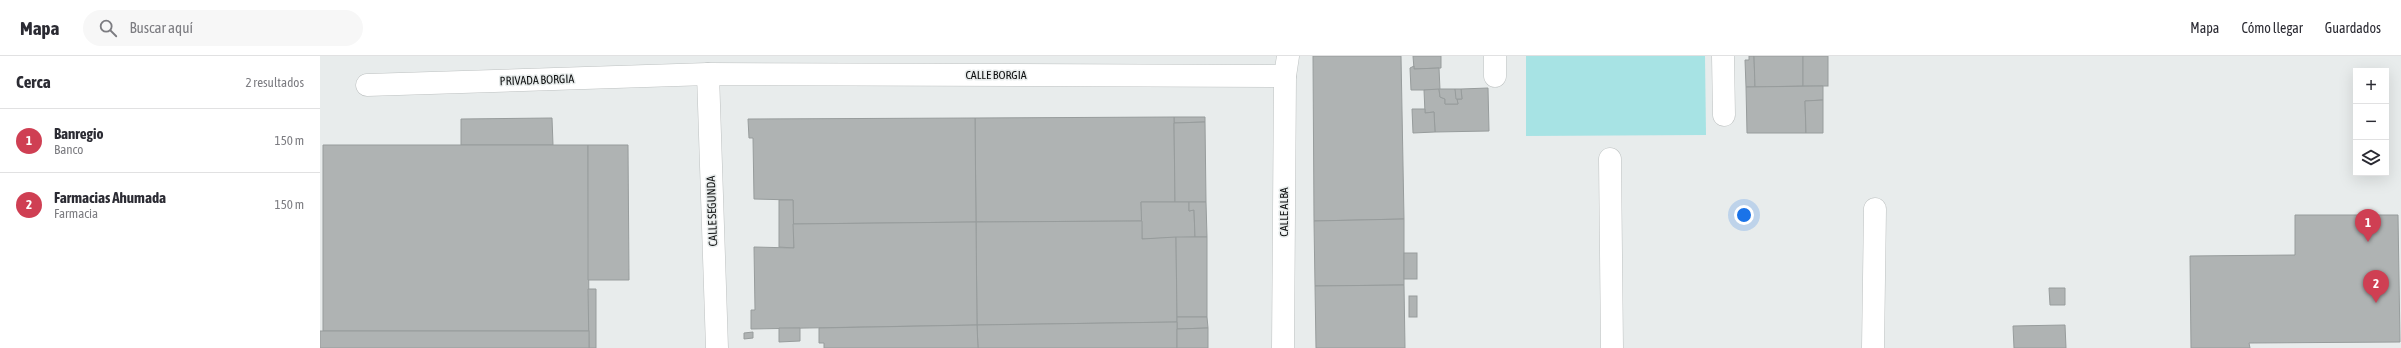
<!DOCTYPE html>
<html lang="es">
<meta charset="utf-8">
<style>
body{margin:0;font-family:"Asap Condensed",sans-serif;background:#f7f7f7;color:#2b2b33}
.controls{position:absolute;right:12px;top:12px;display:grid;overflow:hidden;border-radius:0px;box-shadow:0 4px 16px #0002}
.controls button{width:36px;height:36px;display:grid;place-items:center;padding:0;border:0;border-bottom:1px solid #e1e1e2;background:#fff;color:#2b2b33;font:20px sans-serif}
.you{position:absolute;left:1424px;top:159px;width:14px;height:14px;margin:-10px;border:3px solid #fff;border-radius:50%;background:#1a73e8;box-shadow:0 0 0 6px #1a73e833}
.badge{display:grid;place-items:center;width:26px;height:26px;border-radius:50%;background:#cf3f53;color:#fff;font-size:13px;font-weight:700}
.pin{position:absolute;translate:-50% -33px;filter:drop-shadow(0 1px 2px #0008)}
.pin::after{content:'';position:absolute;top:21px;width:14px;height:12px;background:inherit;clip-path:polygon(0 0,100% 0,50% 100%)}
.list{margin:0;padding:0;list-style:none}
h2{display:flex;justify-content:space-between;align-items:center;height:52px;margin:0;padding:0 16px;font-size:17px}
h2 small{font-size:13px;font-weight:400;color:#7c7c81}
.list li{display:grid;grid-template-columns:26px 1fr auto;gap:12px;align-items:center;box-sizing:border-box;height:64px;padding:0 16px;border-top:1px solid #e1e1e2}
.list b{display:block;font-size:15px;white-space:nowrap}
.list p{margin:0;font-size:13px;white-space:nowrap;color:#7c7c81}
.list em{font-size:13px;font-style:normal;color:#7c7c81}
.icon{flex:none;width:22px;height:22px;fill:none;stroke:currentColor;stroke-width:2;stroke-linecap:round;stroke-linejoin:round}
.map{position:relative;flex:none;width:2081px;height:292px;overflow:hidden}
header{display:flex;align-items:center;gap:24px;box-sizing:border-box;height:56px;padding:0 20px;background:#fff;border-bottom:1px solid #e1e1e2}
header strong{font-size:19px}
nav{display:flex;gap:22px;margin-inline-start:auto;font-size:14px}
.search{width:280px;height:36px;background:#f7f7f7;display:flex;align-items:center;gap:10px;box-sizing:border-box;padding:0 14px;border-radius:22px;color:#7c7c81;font-size:15px}
main{display:flex}
aside{flex:1;background:#fff}
.map>svg:first-child{display:block}
.green{fill:#a7e3e4}
.building{fill:#afb3b3;stroke:#979c9c}
.lines{fill:none;stroke-linecap:round;stroke-linejoin:round}
.minor-casing{stroke:#bdc1c1;stroke-width:23}
.minor{stroke:#fff;stroke-width:22}
.labels{text-anchor:middle;dominant-baseline:central;stroke-width:3;stroke-linejoin:round;paint-order:stroke}
.street-label{font-size:12px;fill:#0d0f0f;stroke:#e8ecec}
</style>
<header>
<strong>Mapa</strong>
<div class="search"><svg class="icon" aria-label="search" viewBox="0 0 24 24"><circle cx="10" cy="10" r="6"/><path d="M15 15l6 6"/></svg>Buscar aquí</div>
<nav><a>Mapa</a><a>Cómo llegar</a><a>Guardados</a></nav>
</header>
<main>
<aside>
<h2>Cerca<small>2 resultados</small></h2>
<ul class="list">
<li><span class="badge">1</span><div><b>Banregio</b><p>Banco</p></div><em>150 m</em></li>
<li><span class="badge">2</span><div><b>Farmacias Ahumada</b><p>Farmacia</p></div><em>150 m</em></li>
</ul>
</aside>
<div class="map">
<svg width="2081" height="292" viewBox="0 0 2081 292">
<rect width="100%" height="100%" fill="#e8ecec"/>
<path class="green" d="M1206,0H1385L1386,79L1206,80Z"/>
<g class="building">
<path d="M993,0H1081L1084,163L994,165Z"/>
<path d="M1093,0H1121V12L1094,13Z"/>
<path d="M1429,0H1434L1435,31H1426L1425,4H1429Z"/>
<path d="M1434,0H1483V30L1435,31Z"/>
<rect x="1483" y="0" width="25" height="30"/>
<path d="M1094,10V13L1119,12L1120,34H1091L1090,12Z"/>
<path d="M1503,30V44L1485,45L1486,77H1427L1426,31Z"/>
<path d="M1168,32L1169,75L1115,76L1114,56L1105,57L1104,34L1119,33L1120,41L1125,43V48H1138L1137,43H1142L1141,33Z"/>
<path d="M1119,33H1135L1138,48H1125V43L1120,41Z"/>
<path d="M1135,33H1141L1142,43H1136Z"/>
<path d="M1503,44V77H1486L1485,45Z"/>
<path d="M1092,53H1105V57L1114,56L1115,76L1093,77Z"/>
<path d="M854,61H885V66L854,67Z"/>
<path d="M854,61L855,146H821L822,165L656,166L655,62Z"/>
<path d="M232,62L233,89H141V63Z"/>
<path d="M655,62L656,166L473,168V144L434,143L433,82H429L428,63Z"/>
<path d="M885,66L886,146H855L854,67Z"/>
<path d="M3,89H268L269,275H3Z"/>
<path d="M268,89H308L309,224H268Z"/>
<path d="M459,144H473L474,192L459,191Z"/>
<path d="M821,146H869V155L874,154L875,181L822,183Z"/>
<path d="M869,146H886L887,181H875L874,154L869,155Z"/>
<path d="M1975,159H2078L2080,286L1929,287L1930,292H1871L1870,200L1975,199Z"/>
<path d="M1084,163V229L995,230L994,165Z"/>
<path d="M822,165V183L856,181L857,266L657,269L656,166Z"/>
<path d="M656,166L657,269L431,273V254H435L434,191L474,192L473,168Z"/>
<path d="M856,181H887V261H857Z"/>
<rect x="1084" y="197" width="13" height="26"/>
<path d="M1084,229L1085,292H996L995,230Z"/>
<path d="M1729,232H1745V249H1730Z"/>
<path d="M268,233H276V292H269Z"/>
<rect x="1089" y="240" width="8" height="21"/>
<path d="M857,261H887L888,272L857,273Z"/>
<path d="M857,266V292H658L657,269Z"/>
<path d="M657,269L658,292H504V287H499V272Z"/>
<path d="M1745,269L1746,292H1694L1693,270Z"/>
<path d="M459,272H480V285L459,286Z"/>
<path d="M888,272V292H857V273Z"/>
<rect x="0" y="275" width="269" height="17"/>
<path d="M433,276V282L424,283V277Z"/>
</g>
<g class="lines">
<defs>
<g id="minor">
<path d="M1403,0L1404,59"/>
<path d="M388,18L397,292"/>
<path d="M1175,20V0"/>
<path d="M47,29L388,18L965,20"/>
<path d="M1290,103L1292,292"/>
<path d="M963,292L965,20L968,0"/>
<path d="M1553,292L1555,153"/>
</g>
</defs>
<use href="#minor" class="minor-casing"/>
<use href="#minor" class="minor"/>
</g>
<g class="labels">
<g class="street-label">
<text x="676" y="19">CALLE BORGIA</text>
<text transform="translate(217 24) rotate(-2)">PRIVADA BORGIA</text>
<text transform="translate(392 155) rotate(-92)">CALLE SEGUNDA</text>
<text transform="translate(964 156) rotate(-90)">CALLE ALBA</text>
</g>
</g>
</svg>
<div class="controls">
<button>+</button>
<button>−</button>
<button><svg class="icon" aria-label="layers" viewBox="0 0 24 24"><path d="M12 4l9 5-9 5-9-5zM3 14l9 5 9-5"/></svg></button>
</div>
<div class="you"></div>
<div class="pin badge" style="left:2048px;top:186px">1</div>
<div class="pin badge" style="left:2056px;top:247px">2</div>
</div>
</main>
